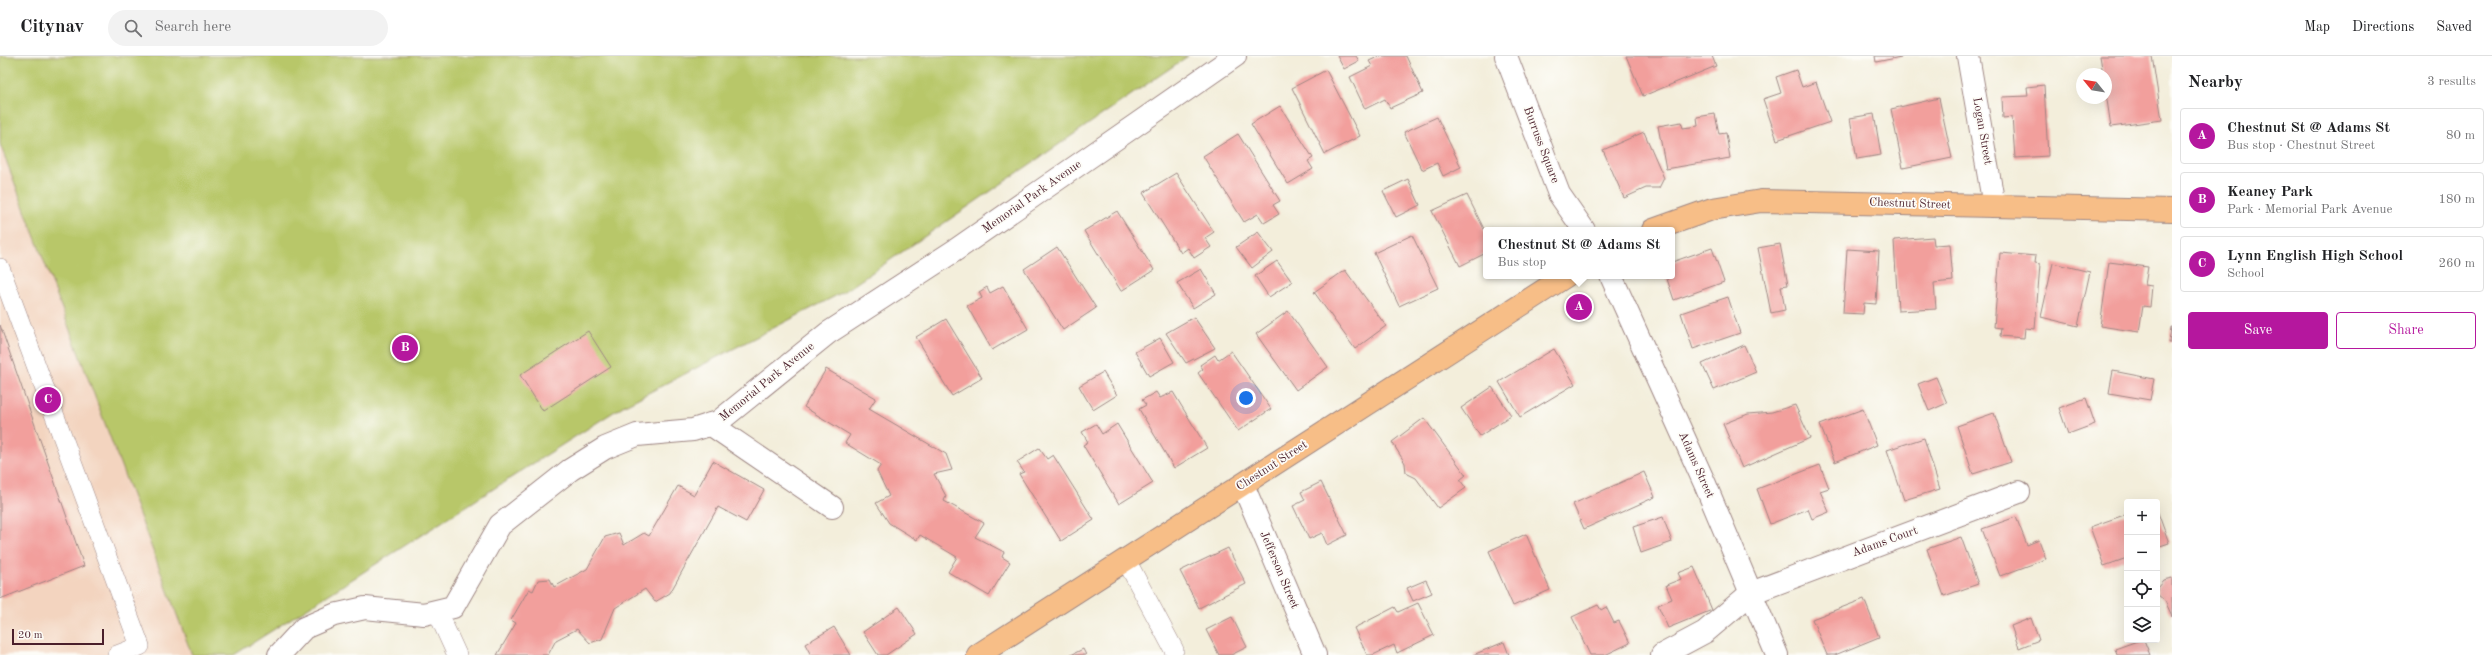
<!DOCTYPE html>
<meta charset="utf-8">
<style>
body{margin:0;font-family:"Old Standard TT",serif;background:#f2f2f2;color:#202124}
.controls{position:absolute;right:12px;bottom:12px;display:grid;overflow:hidden;border-radius:4px;box-shadow:0 4px 16px #0002}
.controls button{width:36px;height:36px;display:grid;place-items:center;padding:0;border:0;border-bottom:1px solid #e0e0e0;background:#fff;color:#202124;font:20px sans-serif}
.compass{position:absolute;left:2076px;top:12px;width:36px;height:36px;border-radius:50%;background:#fff;box-shadow:0 4px 16px #0002;rotate:300deg}
.scale{position:absolute;left:12px;bottom:10px;width:92px;box-sizing:border-box;padding-left:4px;border:2px solid #4a1f2b;border-top:0;font-size:11px;line-height:14px;white-space:nowrap;color:#4a1f2b;-webkit-text-stroke:3px #fdfcf7;paint-order:stroke}
.you{position:absolute;left:1246px;top:342px;width:14px;height:14px;margin:-10px;border:3px solid #fff;border-radius:50%;background:#1a73e8;box-shadow:0 0 0 6px #1a73e833}
.badge{display:grid;place-items:center;width:26px;height:26px;border-radius:50%;background:#b5179e;color:#fff;font-size:13px;font-weight:700}
.pin{position:absolute;translate:-50% -50%;border:2px solid #fff;box-shadow:0 1px 4px #0006}
.popup{position:absolute;left:1483px;top:171px;width:192px;height:52px;box-sizing:border-box;display:grid;place-content:center;border-radius:4px;background:#fff;filter:drop-shadow(0 1px 3px #0005);font-size:13px;white-space:nowrap;color:#757577}
.popup b{font-size:15px;color:#202124}
.popup::after{content:'';position:absolute;left:50%;top:100%;margin-left:-8px;border:8px solid transparent;border-top-color:#fff}
.list{margin:0;padding:0;list-style:none}
h2{display:flex;justify-content:space-between;align-items:center;height:52px;margin:0;padding:0 16px;font-size:17px}
h2 small{font-size:13px;font-weight:400;color:#757577}
.list li{display:grid;grid-template-columns:26px 1fr auto;gap:12px;align-items:center;box-sizing:border-box;height:56px;margin:0 8px 8px;padding:0 8px;border:1px solid #e0e0e0;border-radius:4px}
.list b{display:block;font-size:15px;white-space:nowrap}
.list p{margin:0;font-size:13px;white-space:nowrap;color:#757577}
.list em{font-size:13px;font-style:normal;color:#757577}
.actions{display:flex;gap:8px;padding:12px 16px}
.actions a{flex:1;padding:9px 0;border:1px solid #b5179e;border-radius:4px;text-align:center;font-size:14px;color:#b5179e}
.actions .main{background:#b5179e;color:#fff}
.icon{flex:none;width:22px;height:22px;fill:none;stroke:currentColor;stroke-width:2;stroke-linecap:round;stroke-linejoin:round}
.map{position:relative;flex:none;width:2172px;height:599px;overflow:hidden}
header{display:flex;align-items:center;gap:24px;box-sizing:border-box;height:56px;padding:0 20px;background:#fff;border-bottom:1px solid #e0e0e0}
header strong{font-size:19px}
nav{display:flex;gap:22px;margin-inline-start:auto;font-size:14px}
.search{width:280px;height:36px;background:#f2f2f2;display:flex;align-items:center;gap:10px;box-sizing:border-box;padding:0 14px;border-radius:22px;color:#757577;font-size:15px}
main{display:flex}
aside{flex:1;background:#fff}
.map>svg:first-child{display:block}
.built{fill:#f3d4bf}
.green{fill:#b8c769;stroke:#81734a}
.building{fill:#f29f9c}
.lines{fill:none;stroke-linecap:round;stroke-linejoin:round}
.service-casing{stroke:#9e8683;stroke-width:20}
.minor-casing{stroke:#9e8683;stroke-width:24}
.primary-casing{stroke:#9e8683;stroke-width:24}
.service{stroke:#fff;stroke-width:19}
.minor{stroke:#fff;stroke-width:22}
.primary{stroke:#f7be87;stroke-width:22}
.labels{text-anchor:middle;dominant-baseline:central;stroke-width:3.5;stroke-linejoin:round;paint-order:stroke}
.street-label{font-size:12px;fill:#4a1f2b;stroke:#fdfcf7}
</style>
<header>
<strong>Citynav</strong>
<div class="search"><svg class="icon" aria-label="search" viewBox="0 0 24 24"><circle cx="10" cy="10" r="6"/><path d="M15 15l6 6"/></svg>Search here</div>
<nav><a>Map</a><a>Directions</a><a>Saved</a></nav>
</header>
<main>
<div class="map">
<svg width="2172" height="599" viewBox="0 0 2172 599">
<rect width="100%" height="100%" fill="#fdfcf7"/>
<filter id="ink" filterUnits="userSpaceOnUse"><feTurbulence type="fractalNoise" baseFrequency=".025" numOctaves="2"/><feDisplacementMap in="SourceGraphic" scale="8" xChannelSelector="R" yChannelSelector="G"/><feConvolveMatrix kernelMatrix="1 2 1 2 8 2 1 2 1" color-interpolation-filters="sRGB"/></filter>
<filter id="wash" filterUnits="userSpaceOnUse"><feTurbulence type="fractalNoise" baseFrequency=".012" numOctaves="4" result="noise"/><feDisplacementMap in="SourceGraphic" scale="16" xChannelSelector="R" yChannelSelector="G"/><feGaussianBlur stdDeviation="0.9" result="paint"/><feColorMatrix in="noise" values="0 0 0 0 0 0 0 0 0 0 0 0 0 0 0 0 0 1.4 0 .05"/><feComposite in="paint" operator="in"/></filter>
<g filter="url(#wash)">
<rect width="100%" height="100%" fill="#f3eedb"/>
<path class="built" d="M0,88L192,599H0Z"/>
<path class="green" d="M0,0H1188L845,235L623,350L234,599H192L0,88Z"/>
<g id="blocks">
<g class="building">
<path d="M1337,0H1356L1359,5L1344,13Z"/>
<path d="M1380,0H1406L1423,37L1390,52L1385,43L1365,53L1350,21L1372,10L1369,5Z"/>
<path d="M1626,0H1712L1716,10L1643,40Z"/>
<path d="M1875,0H1901V1L1876,6Z"/>
<path d="M2100,0H2152L2162,64L2111,71L2106,37V18H2103Z"/>
<path d="M1326,14L1360,80L1325,98L1292,32Z"/>
<path d="M1796,14L1802,31L1816,26L1830,66L1777,84L1763,43L1781,37L1776,21Z"/>
<path d="M2044,29L2048,100L2015,102L2012,61L2003,62L2002,41L2028,40L2027,31Z"/>
<path d="M1939,42L1952,102L1903,112L1891,53Z"/>
<path d="M1280,50L1313,102L1308,105L1313,113L1288,128L1251,68Z"/>
<path d="M1715,58L1719,78L1726,77L1730,102L1666,113L1658,70L1681,66L1683,72L1698,70L1697,61Z"/>
<path d="M1874,58L1881,99L1857,103L1850,62Z"/>
<path d="M1437,61L1461,111L1443,120L1437,107L1422,114L1404,76Z"/>
<path d="M1644,76L1664,122L1659,132H1646L1624,142L1603,94Z"/>
<path d="M1238,78L1280,145L1273,149L1279,158L1264,167L1258,158L1244,166L1203,100Z"/>
<path d="M1176,117L1214,176L1205,182L1211,191L1194,202L1188,192L1181,197L1143,137Z"/>
<path d="M1408,123L1420,149L1396,161L1383,135Z"/>
<path d="M1467,139L1486,177V197L1460,210L1432,155Z"/>
<path d="M1117,155L1154,214L1121,235L1084,175Z"/>
<path d="M1258,176L1273,196L1252,212L1236,191Z"/>
<path d="M1412,179L1438,232L1399,250L1374,197Z"/>
<path d="M1933,181L1934,189L1950,188L1953,225L1934,227L1936,253L1898,255L1894,184Z"/>
<path d="M1780,188L1788,229L1781,230L1785,254L1771,257L1758,192Z"/>
<path d="M1057,191L1096,252L1063,274L1024,213Z"/>
<path d="M1712,192L1724,226L1674,244L1666,220H1672V206Z"/>
<path d="M1847,193L1879,195L1876,248L1864,247L1863,258L1843,257Z"/>
<path d="M2000,197L2036,200L2035,207L2040,208L2035,273L2025,272L2024,282L2000,280L2001,272L1994,271Z"/>
<path d="M1277,205L1292,226L1269,241L1255,220Z"/>
<path d="M2109,206L2148,211L2145,229L2152,230L2150,251L2143,250L2139,276L2100,270Z"/>
<path d="M2053,207L2090,216L2078,270L2041,261Z"/>
<path d="M1201,213L1216,238L1193,252L1177,227Z"/>
<path d="M1345,214L1386,270L1355,293L1314,236Z"/>
<path d="M1003,230L1028,273L992,294L967,250L982,242L979,236L987,231L990,237Z"/>
<path d="M1728,241L1740,277L1693,293L1681,257Z"/>
<path d="M1288,255L1328,311L1296,334L1256,278Z"/>
<path d="M1194,261L1215,292L1186,307L1166,277Z"/>
<path d="M946,263L982,322L952,340L916,281Z"/>
<path d="M0,269L84,510L0,543Z"/>
<path d="M2171,271H2172V287H2169Z"/>
<path d="M588,275L611,311L543,355L520,319Z"/>
<path d="M1160,282L1174,306L1149,320L1135,296Z"/>
<path d="M1744,289L1756,316L1714,334L1702,308Z"/>
<path d="M1554,293L1575,328L1520,361L1499,326Z"/>
<path d="M1231,295L1271,353L1238,375L1198,317L1203,313L1200,309L1215,299L1218,304Z"/>
<path d="M826,313L876,342L869,353L946,398L952,414L934,418L946,440L944,445L984,467L975,481L1004,496L1002,501L1010,506L989,540L948,516L957,501L920,479L917,484L889,467L876,447L889,440L877,415L881,409L845,387L850,379L804,351Z"/>
<path d="M2113,315L2154,323L2150,344L2109,337Z"/>
<path d="M1103,316L1117,339L1093,354L1079,330Z"/>
<path d="M1936,321L1947,347L1929,355L1918,328Z"/>
<path d="M1492,331L1511,359L1480,380L1461,352Z"/>
<path d="M1156,336L1160,342L1173,336L1207,392L1174,412L1139,353L1146,349L1142,344Z"/>
<path d="M2086,342L2095,368L2068,378L2059,352Z"/>
<path d="M1795,349L1810,382L1742,412L1723,368L1748,358L1772,356Z"/>
<path d="M1863,353L1877,389L1835,406L1820,369Z"/>
<path d="M1994,357L2011,406L1973,418L1957,370Z"/>
<path d="M1424,362L1466,419L1460,424L1466,432L1438,452L1416,422L1406,417L1405,407L1392,386Z"/>
<path d="M1096,368L1102,378L1117,368L1153,427L1119,448L1083,389L1088,386L1082,376Z"/>
<path d="M1924,382L1940,433L1904,444L1887,394Z"/>
<path d="M1039,392L1047,403L1053,399L1094,464L1061,485L1019,418L1024,416L1017,406Z"/>
<path d="M713,405L764,434L746,466L718,451L670,537L655,546L645,533L615,552L602,583L590,587L577,573L556,584L548,599H497L516,567L511,564L529,533L533,535L538,524L550,523L554,531L587,513L605,481L619,477L624,489L644,477L649,480L678,430L694,439Z"/>
<path d="M1820,409L1829,432L1820,435L1829,456L1812,463L1808,453L1770,468L1757,433Z"/>
<path d="M1644,416L1655,441L1584,473L1573,448Z"/>
<path d="M1321,426L1347,479L1327,489L1322,477L1309,483L1293,450L1305,444L1301,436Z"/>
<path d="M2157,454L2169,487L2157,491Z"/>
<path d="M2127,458V502L2104,510L2090,471Z"/>
<path d="M1663,461L1672,486L1641,497L1633,471Z"/>
<path d="M2016,461L2027,489L2039,484L2046,503L2000,520L1982,473Z"/>
<path d="M1526,478L1550,534L1513,550L1489,495Z"/>
<path d="M1961,481L1978,528L1944,540L1927,493Z"/>
<path d="M1228,492L1246,528L1199,552L1180,515Z"/>
<path d="M1694,511L1712,554L1668,572L1658,549L1672,543L1666,529L1681,523L1678,517Z"/>
<path d="M2172,522V560L2165,545L2157,538V531L2163,524Z"/>
<path d="M1426,524L1432,537L1413,545L1407,532Z"/>
<path d="M1864,543L1879,581L1835,599H1827L1812,563Z"/>
<path d="M1418,547L1434,579L1397,597L1394,589L1373,599H1367L1354,572L1395,551L1398,556Z"/>
<path d="M1598,549L1601,554L1606,551L1614,567L1619,565L1630,587L1605,599H1590L1572,561Z"/>
<path d="M899,551L917,578L886,599H878L863,576Z"/>
<path d="M1232,561L1247,591L1231,599H1219L1206,574Z"/>
<path d="M2031,562L2039,584L2019,592L2011,570Z"/>
<path d="M834,571L851,599H811L805,588Z"/>
<path d="M2140,584H2144L2150,599H2117L2115,593Z"/>
<path d="M1504,586L1509,599H1473Z"/>
<path d="M1083,593L1086,599H1071Z"/>
</g>
</g>
</g>
<g filter="url(#ink)">
<use href="#blocks" fill-opacity="0" stroke="#9e8683" stroke-width="1"/>
<g class="lines">
<defs>
<g id="service">
<path d="M0,212L140,590L117,599"/>
<path d="M1126,504L1174,594"/>
<path d="M437,555L457,599"/>
</g>
<g id="minor">
<path d="M1506,0L1559,138L1584,174"/>
<path d="M1968,0L1994,150"/>
<path d="M1611,220L1705,428L1777,599"/>
<path d="M710,368L832,451"/>
<path d="M1243,429L1315,599"/>
<path d="M279,599L304,572L334,559L365,552L424,558L453,551L500,469L570,414L605,392L637,379L693,374L718,366L828,277L957,193L1235,0"/>
<path d="M1662,599L1705,576L1751,537L2019,436"/>
</g>
<g id="primary">
<path d="M1653,174L1712,153L1761,145L2172,154"/>
<path d="M978,599L1566,220"/>
</g>
</defs>
<use href="#service" class="service-casing"/>
<use href="#minor" class="minor-casing"/>
<use href="#primary" class="primary-casing"/>
<use href="#service" class="service"/>
<use href="#minor" class="minor"/>
<use href="#primary" class="primary"/>
</g>
</g>
<g class="labels">
<g class="street-label">
<text transform="translate(1982 75) rotate(80)">Logan Street</text>
<text transform="translate(1541 89) rotate(69)">Burruss Square</text>
<text transform="translate(1032 141) rotate(-35)">Memorial Park Avenue</text>
<text transform="translate(1910 148) rotate(2)">Chestnut Street</text>
<text transform="translate(767 326) rotate(-39)">Memorial Park Avenue</text>
<text transform="translate(1696 409) rotate(66)">Adams Street</text>
<text transform="translate(1272 410) rotate(-33)">Chestnut Street</text>
<text transform="translate(1885 486) rotate(-20)">Adams Court</text>
<text transform="translate(1279 514) rotate(67)">Jefferson Street</text>
</g>
</g>
</svg>
<div class="controls">
<button>+</button>
<button>−</button>
<button><svg class="icon" aria-label="locate" viewBox="0 0 24 24"><circle cx="12" cy="12" r="6"/><path d="M12 2v4M12 18v4M2 12h4M18 12h4"/></svg></button>
<button><svg class="icon" aria-label="layers" viewBox="0 0 24 24"><path d="M12 4l9 5-9 5-9-5zM3 14l9 5 9-5"/></svg></button>
</div>
<svg class="compass" viewBox="-18 -18 36 36"><path d="M0-13l5 13h-10z" fill="#e53935"/><path d="M0 13l5-13h-10z" fill="#757577"/></svg>
<div class="scale">20 m</div>
<div class="you"></div>
<div class="pin badge" style="left:1579px;top:251px">A</div>
<div class="popup"><b>Chestnut St @ Adams St</b>Bus stop</div>
<div class="pin badge" style="left:405px;top:292px">B</div>
<div class="pin badge" style="left:48px;top:344px">C</div>
</div>
<aside>
<h2>Nearby<small>3 results</small></h2>
<ul class="list">
<li><span class="badge">A</span><div><b>Chestnut St @ Adams St</b><p>Bus stop · Chestnut Street</p></div><em>80 m</em></li>
<li><span class="badge">B</span><div><b>Keaney Park</b><p>Park · Memorial Park Avenue</p></div><em>180 m</em></li>
<li><span class="badge">C</span><div><b>Lynn English High School</b><p>School</p></div><em>260 m</em></li>
</ul>
<div class="actions"><a class="main">Save</a><a>Share</a></div>
</aside>
</main>
